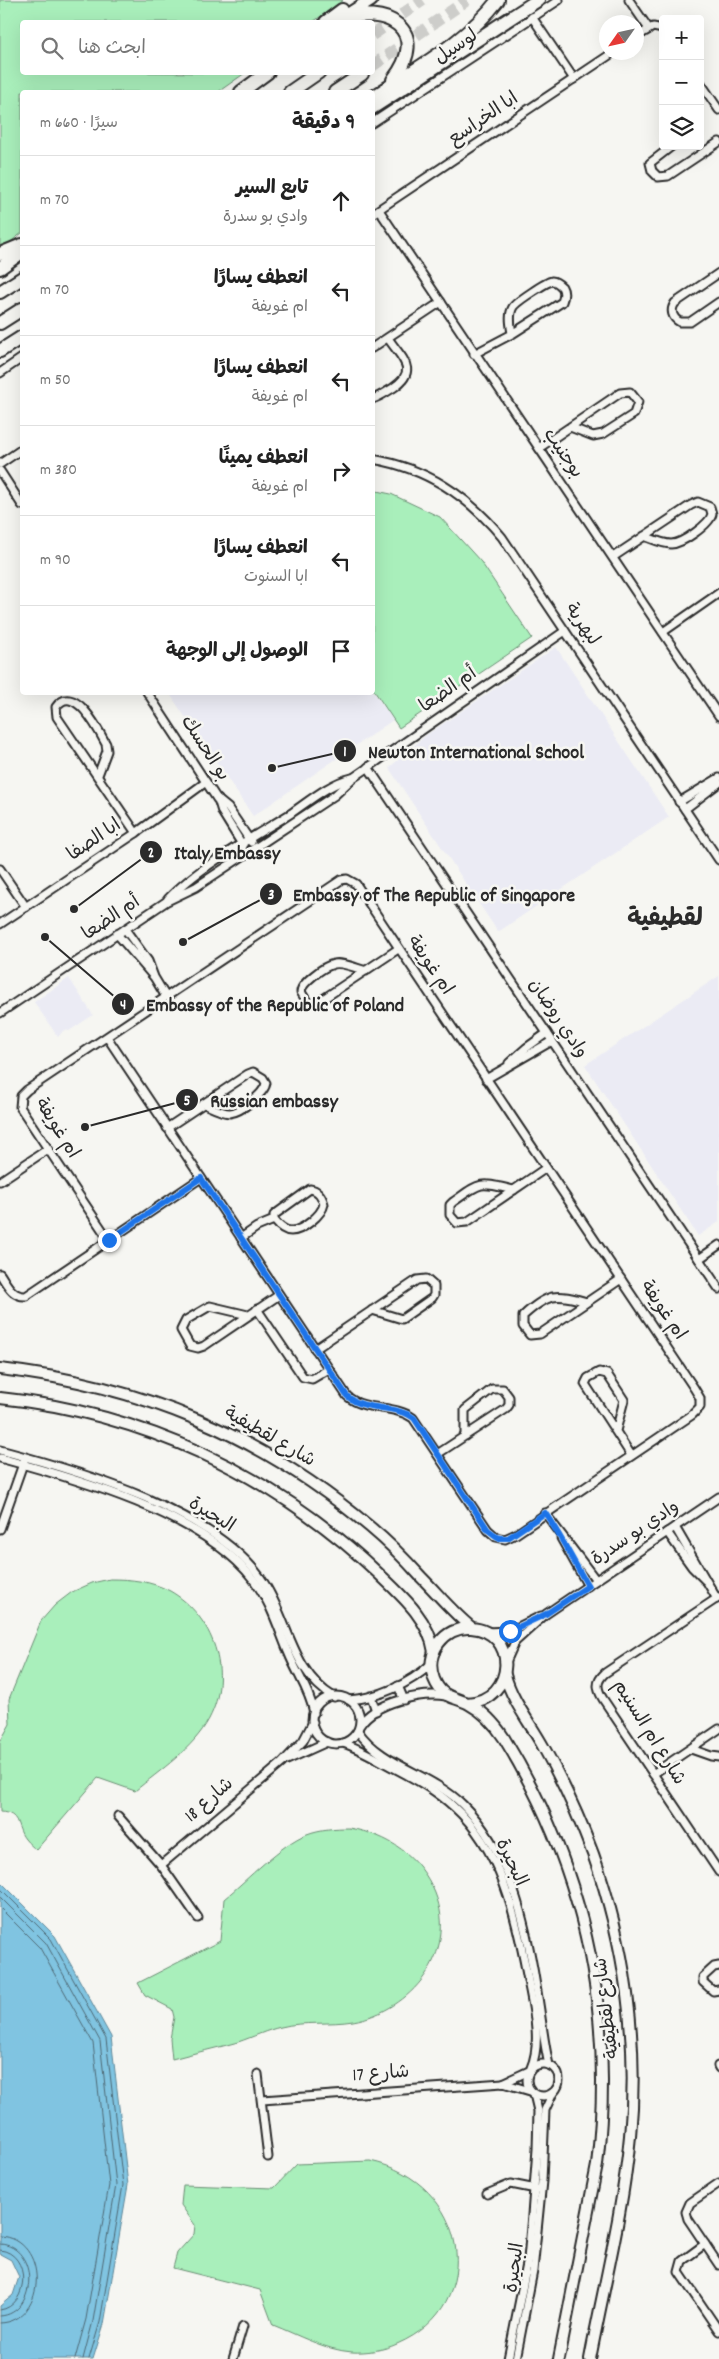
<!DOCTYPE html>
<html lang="ar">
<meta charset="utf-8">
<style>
body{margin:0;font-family:Dekko,"Playpen Sans Arabic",sans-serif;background:#f2f2f2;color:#222;direction:rtl}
.controls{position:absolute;right:15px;top:15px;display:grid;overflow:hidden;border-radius:5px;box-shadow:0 5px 20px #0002}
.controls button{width:45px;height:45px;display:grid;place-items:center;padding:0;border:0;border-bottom:1px solid #e0e0e0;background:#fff;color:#222;font:25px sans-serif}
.compass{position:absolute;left:599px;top:15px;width:45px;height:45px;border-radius:50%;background:#fff;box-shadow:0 5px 20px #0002;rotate:236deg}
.stop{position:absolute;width:15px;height:15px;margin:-11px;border:4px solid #1a73e8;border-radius:50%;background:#fff}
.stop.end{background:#1a73e8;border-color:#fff;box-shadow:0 1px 5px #0008}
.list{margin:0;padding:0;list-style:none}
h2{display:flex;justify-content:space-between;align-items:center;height:65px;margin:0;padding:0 20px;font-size:21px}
h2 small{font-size:16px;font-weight:400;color:#767676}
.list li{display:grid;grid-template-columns:32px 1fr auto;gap:15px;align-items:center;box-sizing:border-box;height:90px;padding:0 20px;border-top:1px solid #e0e0e0}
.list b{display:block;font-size:19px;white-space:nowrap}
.list p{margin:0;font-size:16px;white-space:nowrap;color:#767676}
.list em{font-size:16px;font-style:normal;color:#767676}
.icon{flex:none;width:28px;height:28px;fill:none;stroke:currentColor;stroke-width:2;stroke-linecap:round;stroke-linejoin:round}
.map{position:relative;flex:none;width:719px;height:2359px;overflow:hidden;direction:ltr}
.search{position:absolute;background:#fff;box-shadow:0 5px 20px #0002;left:20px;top:20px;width:355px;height:55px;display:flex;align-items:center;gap:12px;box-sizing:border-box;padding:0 18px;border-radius:5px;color:#767676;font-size:19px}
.panel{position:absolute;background:#fff;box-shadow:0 5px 20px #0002;left:20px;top:90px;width:355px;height:605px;border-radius:5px;direction:rtl}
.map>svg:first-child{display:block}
.built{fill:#ebebf4}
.green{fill:#a9efbb;stroke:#6a8d73}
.water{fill:#80c4e1;stroke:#5e8798}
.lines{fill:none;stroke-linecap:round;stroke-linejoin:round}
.shore{stroke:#4d6874;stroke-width:1}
.highway-tunnel{stroke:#cdcdca;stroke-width:12;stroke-dasharray:12 6;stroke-linecap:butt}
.street-casing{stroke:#2b2b2b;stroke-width:11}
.secondary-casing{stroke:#2b2b2b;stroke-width:14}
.highway-casing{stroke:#2b2b2b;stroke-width:16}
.street{stroke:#f6f6f2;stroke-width:7}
.secondary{stroke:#f6f6f2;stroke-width:10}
.highway{stroke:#f6f6f2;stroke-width:12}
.route{stroke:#1a73e8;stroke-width:6}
.labels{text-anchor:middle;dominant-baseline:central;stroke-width:5;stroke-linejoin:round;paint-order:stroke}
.street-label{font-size:19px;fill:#2b2b2b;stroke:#f6f6f2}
.district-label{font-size:24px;font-weight:bold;fill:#2b2b2b;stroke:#f6f6f2}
.leader{fill:none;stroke:#2b2b2b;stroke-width:2}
.callout-dot{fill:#2b2b2b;stroke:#f6f6f2;stroke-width:2}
.mark-label{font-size:15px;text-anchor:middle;font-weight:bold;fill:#fff}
.callout-label{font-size:20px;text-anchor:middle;font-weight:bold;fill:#2b2b2b;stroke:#f6f6f2;stroke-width:5;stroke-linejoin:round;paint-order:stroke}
</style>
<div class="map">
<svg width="719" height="2359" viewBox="0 0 719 2359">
<rect width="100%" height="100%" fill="#f6f6f2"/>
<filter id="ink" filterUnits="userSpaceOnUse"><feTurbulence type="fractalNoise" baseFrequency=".02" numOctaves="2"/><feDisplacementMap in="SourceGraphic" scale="10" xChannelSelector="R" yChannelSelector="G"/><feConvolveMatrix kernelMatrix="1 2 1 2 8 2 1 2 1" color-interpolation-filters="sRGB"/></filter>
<g filter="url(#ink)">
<g class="built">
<path d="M556,647L669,817L498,932L389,768L425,736Z"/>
<path d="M373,691L393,720L253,816L169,693Z"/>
<path d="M719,976V1222L698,1236L585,1065Z"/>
<path d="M69,978L93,1015L69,1031L64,1030L58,1037L34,1002Z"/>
</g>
<g class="green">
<path d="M0,0H343L313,22H22V72L245,73L218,92H22V233L0,250Z"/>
<path d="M372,490L391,494L440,517L481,562L532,638L399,728L373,689Z"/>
<path d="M110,1579C131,1579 151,1581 170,1591C214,1616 233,1674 209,1719C193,1749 160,1770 135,1791L98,1778L36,1850C33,1847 28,1843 25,1839C15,1826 21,1813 0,1812V1742L10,1724L9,1699L41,1621L55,1605L72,1592L92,1583Z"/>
<path d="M349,1828C389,1835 420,1856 435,1893C459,1953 411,2011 353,2021C330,2025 304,2021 281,2027C267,2030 253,2037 238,2042C217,2048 194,2053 172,2059L170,2039L174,2017L172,2009L145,1995L138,1983L220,1941L224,1899C247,1880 281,1844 307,1834C320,1829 335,1828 349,1828Z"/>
<path d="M370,2161C467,2181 491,2304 397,2344C384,2350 366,2353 352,2352C325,2350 298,2335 273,2325L260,2290L173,2268L177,2253L194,2234L195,2225L181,2205L183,2185L274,2188L297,2164Z"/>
</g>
<path class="water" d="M0,1881L55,1936L111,2037L128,2185L104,2324L93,2359H0V2306L13,2295L19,2277L11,2260L0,2254Z"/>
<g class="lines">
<g class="shore">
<path d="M0,1888L51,1939L106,2039L123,2185L100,2322L89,2359"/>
<path d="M0,1897L46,1943L100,2041L116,2185L93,2321L83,2359"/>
<path d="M0,1908L40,1948L93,2043L109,2185L86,2319L75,2359"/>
<path d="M0,2236C49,2238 48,2322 0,2323"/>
<path d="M0,2244C39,2246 38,2314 0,2316"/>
<path d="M0,2250C31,2253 30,2306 0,2310"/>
</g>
<g class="highway-tunnel">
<path d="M372,35L423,0"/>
<path d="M372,66L467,0"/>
</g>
<defs>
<g id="street">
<path d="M629,0L649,29"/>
<path d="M532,17L574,79"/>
<path d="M636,37L653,27L663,29"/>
<path d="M700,82L719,110"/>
<path d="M372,123L559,0"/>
<path d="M672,146L650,163L652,171L658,177L668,176L719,142"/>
<path d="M379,210L719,716"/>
<path d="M372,214L614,52"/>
<path d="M719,273L675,303C670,310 672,318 680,322H690L719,302"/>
<path d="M372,348L441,302"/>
<path d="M474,354L512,334L562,302C564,297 565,292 562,287C560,285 556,281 552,281C546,282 516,302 513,307C508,315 511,326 512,334"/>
<path d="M0,373L22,358"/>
<path d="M372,399C380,397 386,392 393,388C420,370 401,358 388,338"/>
<path d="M539,448L620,393L630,392L638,402L634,414L603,434L593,436L570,427"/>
<path d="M372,459C426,468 467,495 502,537L719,860"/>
<path d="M0,464L22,449"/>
<path d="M0,471L22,505"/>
<path d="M613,557L691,505L698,502L710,507L712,514C710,524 682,544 671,544C663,544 652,539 644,536"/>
<path d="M663,632L719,593"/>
<path d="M147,692L217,799L228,808L251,842"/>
<path d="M368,767L719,1289"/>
<path d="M98,775L107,751L106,744C98,729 74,682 56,707L57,717L136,833"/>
<path d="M218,799L222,812L243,846"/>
<path d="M679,802L719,778"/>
<path d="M685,809L719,783"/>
<path d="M0,869L26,907"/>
<path d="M168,899C197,868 253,837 290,814C309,801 330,783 352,778"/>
<path d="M0,924L136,833L206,782"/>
<path d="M125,929L148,961L154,977L166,997"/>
<path d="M117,934L153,976"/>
<path d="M366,971C357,968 342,962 334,964C324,966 301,983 301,992L308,1003H317L398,949"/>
<path d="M0,1013L167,901L196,887L335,795L353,778L565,631"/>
<path d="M107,1037L347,1396C365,1412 394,1404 413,1418L488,1530L496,1537L505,1539L516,1534L692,1415L700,1407V1398L694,1388L356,884L347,879L341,880L27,1090L21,1096L20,1107L109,1240"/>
<path d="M509,1063L526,1048L547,1033"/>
<path d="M486,1079L552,1041"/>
<path d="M167,1128L248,1074L253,1072L263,1078L266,1083C265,1093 241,1112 230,1113C222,1113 211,1107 204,1104"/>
<path d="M0,1181L48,1149"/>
<path d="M310,1189C319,1190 322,1197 324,1204C322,1215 302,1231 291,1231C284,1231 278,1225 274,1220V1215Z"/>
<path d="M514,1190C478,1182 483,1181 453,1202L450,1205V1215L457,1223L467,1222L546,1168"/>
<path d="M241,1238L257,1227L274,1220"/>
<path d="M699,1259L719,1245"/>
<path d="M0,1274C7,1284 12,1297 26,1296L201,1178"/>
<path d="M587,1302C556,1293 548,1293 523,1316V1326L530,1335L540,1334L621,1279"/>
<path d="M257,1309L303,1377L312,1379L329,1369"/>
<path d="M248,1315L210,1306L186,1320L181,1330L190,1346L198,1348L204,1346L279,1295"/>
<path d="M315,1349L417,1280L426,1279L434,1286V1295L432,1298L402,1319L372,1310"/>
<path d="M616,1431L624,1400L607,1374L599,1372L588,1378L585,1384L631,1455"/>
<path d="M0,1450C79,1471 218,1511 264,1583C289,1621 292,1673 334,1697"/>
<path d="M439,1453L506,1409L509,1405V1397L503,1389H492L465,1410V1436"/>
<path d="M0,1458C77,1479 203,1514 253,1579C271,1602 278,1628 289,1654C297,1674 310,1691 314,1713"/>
<path d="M545,1513L596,1580"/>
<path d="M675,1527L717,1599"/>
<path d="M0,1529L24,1461"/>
<path d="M667,1532L692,1567L705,1580"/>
<path d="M561,1538L588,1586"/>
<path d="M719,1597L605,1673C595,1682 597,1689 603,1699L719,1872"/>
<path d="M485,1632L510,1631L541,1616"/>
<path d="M506,1662L515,1642L546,1614L719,1497"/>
<path d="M398,1686L404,1700"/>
<path d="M371,1696L376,1711"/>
<circle cx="336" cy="1720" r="24"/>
<path d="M349,1700C378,1698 410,1684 431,1664"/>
<path d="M360,1725C375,1702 421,1692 446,1696"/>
<path d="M358,1731C382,1766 432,1774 463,1805C510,1852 526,1923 536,1986C541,2012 543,2039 549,2065"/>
<path d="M343,1743C361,1749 377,1759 394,1768C415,1779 436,1790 454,1807C501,1849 516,1916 527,1975C532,2004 543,2040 531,2068"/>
<path d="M691,1749L711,1756L719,1757"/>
<path d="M287,1760L327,1742"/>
<path d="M653,1774L719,1729"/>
<path d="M118,1816L161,1865L198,1918"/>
<path d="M161,1865L282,1763L303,1741L313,1722"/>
<path d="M719,1966L714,1967L703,1977V1982L713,1991L719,1990"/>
<circle cx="543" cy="2080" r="16"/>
<path d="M718,2066L719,2068"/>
<path d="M258,2074L268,2157"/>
<path d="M503,2083L529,2071"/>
<path d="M262,2100L503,2083L530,2091"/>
<path d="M719,2183L690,2203L686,2212L688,2219L719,2265"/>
<path d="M487,2194L511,2184L536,2189"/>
<path d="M705,2244L682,2261L679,2272L719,2331"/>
<path d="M233,2359L243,2326"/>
<path d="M508,2359L528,2259L532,2215L537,2149L538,2111L534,2094"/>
<path d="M516,2359L533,2271L542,2181L545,2110L553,2093"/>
</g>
<g id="secondary">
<path d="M0,1369C141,1385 261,1435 370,1527C388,1542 405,1559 421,1577C438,1594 453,1613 472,1628"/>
<path d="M0,1398C143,1413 274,1474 378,1573C401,1595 429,1619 434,1652"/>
<path d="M505,1675C512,1701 531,1724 544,1748C563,1782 579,1817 593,1854C625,1943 639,2041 630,2136C623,2211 604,2285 590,2359"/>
<path d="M467,1703C517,1700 518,1631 471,1628C444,1626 424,1654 434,1679C442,1699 454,1696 469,1704C484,1712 495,1724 504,1738C585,1870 615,2012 597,2165L559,2359"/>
</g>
<g id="highway">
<path d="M346,16L371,0"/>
<path d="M338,21C386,3 432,30 393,80"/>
<path d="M326,22L342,10"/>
<path d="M241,92L268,72"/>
<path d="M290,92L319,72"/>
<path d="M335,92L362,74"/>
<path d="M372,98C416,68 465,43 498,0"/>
<path d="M372,108L538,0"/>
<path d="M0,254L22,245"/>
<path d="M0,268L22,252"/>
<path d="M0,292L22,278"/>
<path d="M0,323L22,309"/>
<path d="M0,351L22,337"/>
</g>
</defs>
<use href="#street" class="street-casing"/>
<use href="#secondary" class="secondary-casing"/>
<use href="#highway" class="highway-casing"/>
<use href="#street" class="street"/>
<use href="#secondary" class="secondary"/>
<use href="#highway" class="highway"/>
</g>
</g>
<g class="lines" filter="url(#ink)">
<path class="route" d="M109,1240L201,1178L347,1396C365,1412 394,1404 414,1418L488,1530L499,1538H508L545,1513C561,1536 573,1561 588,1586L546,1614L510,1631"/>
</g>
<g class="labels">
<g class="street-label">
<text transform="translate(457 48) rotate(-34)">لوسيل</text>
<text transform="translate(484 120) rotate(-34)">ابا الخراسع</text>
<text transform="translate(562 454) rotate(56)">بوجنيب</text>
<text transform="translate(581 625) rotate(56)">لبهرية</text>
<text transform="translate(449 691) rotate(-35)">أم الضعا</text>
<text transform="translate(204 749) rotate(57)">بو الحسك</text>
<text transform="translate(95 841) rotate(-34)">ابا الصفا</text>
<text transform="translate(112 919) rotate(-34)">أم الضعا</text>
<text transform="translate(429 966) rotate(56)">ام غويفة</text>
<text transform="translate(557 1019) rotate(56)">وادي روضان</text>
<text transform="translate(56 1129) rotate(58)">ام غويفة</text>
<text transform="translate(662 1311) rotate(56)">ام غويفة</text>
<text transform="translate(269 1438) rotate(30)">شارع لقطيفية</text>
<text transform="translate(211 1516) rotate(32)">البحيرة</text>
<text transform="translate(636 1534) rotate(-34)">وادي بو سدرة</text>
<text transform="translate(648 1733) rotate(58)">شارع ام السنيم</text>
<text transform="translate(210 1801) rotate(-41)">شارع 18</text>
<text transform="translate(510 1863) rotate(65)">البحيرة</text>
<text transform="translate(608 2008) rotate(-97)">شارع لقطيفية</text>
<text transform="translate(381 2075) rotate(-4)">شارع 17</text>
<text transform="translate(516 2268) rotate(-82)">البحيرة</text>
</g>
<g class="district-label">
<text x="665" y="920">لقطيفية</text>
</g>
</g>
<path class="leader" d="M272 768L345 751M74 909L151 852M183 942L271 894M45 937L123 1004M85 1127L187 1100"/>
<g class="callout-dot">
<circle cx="272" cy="768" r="5"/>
<circle cx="74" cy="909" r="5"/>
<circle cx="183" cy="942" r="5"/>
<circle cx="45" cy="937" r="5"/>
<circle cx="85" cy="1127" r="5"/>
<circle cx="345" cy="751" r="12"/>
<circle cx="151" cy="852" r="12"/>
<circle cx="271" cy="894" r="12"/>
<circle cx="123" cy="1004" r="12"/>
<circle cx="187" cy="1100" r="12"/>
</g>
<g class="mark-label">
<text x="345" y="756">1</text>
<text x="151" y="857">2</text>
<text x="271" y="899">3</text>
<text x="123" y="1009">4</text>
<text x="187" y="1105">5</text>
</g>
<g class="callout-label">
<text x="476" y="758">Newton International School</text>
<text x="227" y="859">Italy Embassy</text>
<text x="434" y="901">Embassy of The Republic of Singapore</text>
<text x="275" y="1011">Embassy of the Republic of Poland</text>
<text x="274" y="1107">Russian embassy</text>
</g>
</svg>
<div class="controls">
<button>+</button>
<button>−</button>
<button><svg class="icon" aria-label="layers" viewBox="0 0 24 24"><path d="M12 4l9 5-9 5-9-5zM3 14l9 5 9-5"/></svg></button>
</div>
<svg class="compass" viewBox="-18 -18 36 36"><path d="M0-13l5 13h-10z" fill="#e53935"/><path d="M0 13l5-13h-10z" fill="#767676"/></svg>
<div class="stop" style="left:510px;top:1631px"></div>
<div class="stop end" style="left:109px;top:1240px"></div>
<div class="search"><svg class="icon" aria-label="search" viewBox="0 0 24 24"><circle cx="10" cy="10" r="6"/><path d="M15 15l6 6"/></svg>ابحث هنا</div>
<section class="panel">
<h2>9 دقيقة<small>سيرًا · 660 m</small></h2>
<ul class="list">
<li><svg class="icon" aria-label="ahead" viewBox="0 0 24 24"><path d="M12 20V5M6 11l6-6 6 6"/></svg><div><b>تابع السير</b><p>وادي بو سدرة</p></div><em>70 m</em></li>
<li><svg class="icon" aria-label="left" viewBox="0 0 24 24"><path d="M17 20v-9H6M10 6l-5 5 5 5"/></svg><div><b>انعطف يسارًا</b><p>ام غويفة</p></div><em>70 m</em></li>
<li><svg class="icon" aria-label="left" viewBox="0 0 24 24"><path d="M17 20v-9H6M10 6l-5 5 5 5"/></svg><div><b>انعطف يسارًا</b><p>ام غويفة</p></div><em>50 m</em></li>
<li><svg class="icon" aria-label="right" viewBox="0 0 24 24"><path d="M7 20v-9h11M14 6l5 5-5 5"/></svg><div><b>انعطف يمينًا</b><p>ام غويفة</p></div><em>380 m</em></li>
<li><svg class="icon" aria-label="left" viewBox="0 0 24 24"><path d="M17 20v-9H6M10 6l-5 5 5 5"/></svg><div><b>انعطف يسارًا</b><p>ابا السنوت</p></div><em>90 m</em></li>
<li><svg class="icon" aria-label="arrive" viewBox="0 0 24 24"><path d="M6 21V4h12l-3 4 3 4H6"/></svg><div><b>الوصول إلى الوجهة</b></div></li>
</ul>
</section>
</div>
